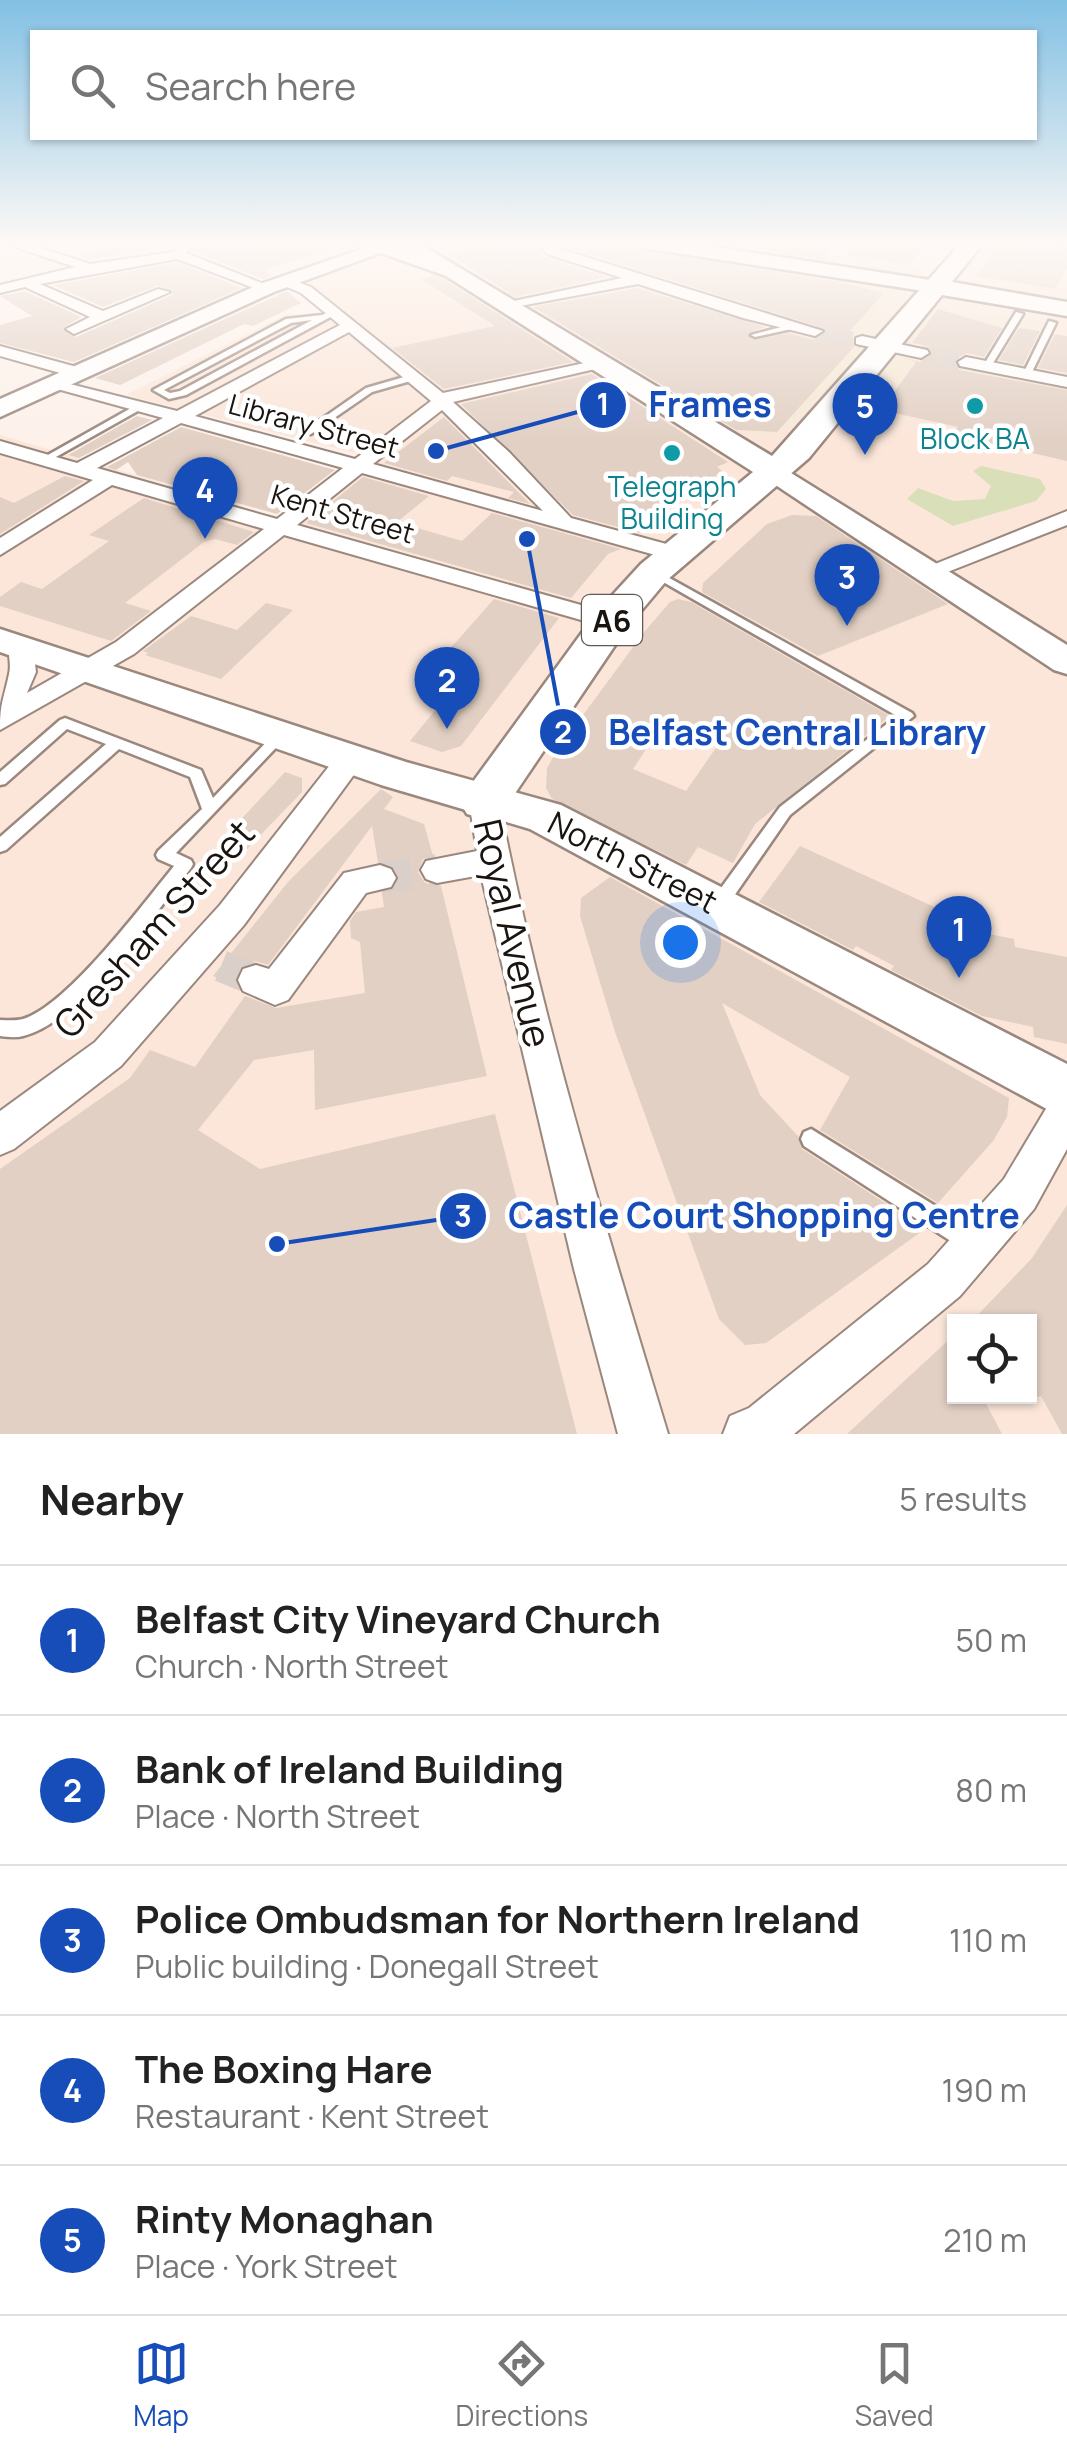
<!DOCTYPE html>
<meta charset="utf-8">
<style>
body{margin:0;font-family:Manrope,sans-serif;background:#f6f6f6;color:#222}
.controls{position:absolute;right:30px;bottom:30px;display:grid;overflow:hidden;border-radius:0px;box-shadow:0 2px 8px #0004}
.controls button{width:90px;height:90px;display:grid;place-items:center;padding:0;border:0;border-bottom:2px solid #e0e0e0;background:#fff;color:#222;font:50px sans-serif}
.you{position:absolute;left:680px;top:942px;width:35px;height:35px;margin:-25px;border:8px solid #fff;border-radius:50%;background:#1a73e8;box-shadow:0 0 0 15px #1a73e833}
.badge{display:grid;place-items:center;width:65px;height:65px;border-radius:50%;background:#174db9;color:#fff;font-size:32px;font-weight:700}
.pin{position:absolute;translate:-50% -82px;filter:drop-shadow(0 2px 5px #0008)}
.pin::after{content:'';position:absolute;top:52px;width:35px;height:30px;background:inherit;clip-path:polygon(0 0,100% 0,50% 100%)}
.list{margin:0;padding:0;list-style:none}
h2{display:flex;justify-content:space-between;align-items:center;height:130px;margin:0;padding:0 40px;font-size:42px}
h2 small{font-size:32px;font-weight:400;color:#767676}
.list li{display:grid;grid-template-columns:65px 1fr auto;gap:30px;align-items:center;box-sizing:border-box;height:150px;padding:0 40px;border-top:2px solid #e0e0e0}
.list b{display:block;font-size:38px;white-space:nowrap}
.list p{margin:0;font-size:32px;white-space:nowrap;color:#767676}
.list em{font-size:32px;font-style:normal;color:#767676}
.icon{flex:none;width:55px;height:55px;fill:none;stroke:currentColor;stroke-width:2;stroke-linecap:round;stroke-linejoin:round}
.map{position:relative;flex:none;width:1067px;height:1434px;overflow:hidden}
.search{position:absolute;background:#fff;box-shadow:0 2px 8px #0004;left:30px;right:30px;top:30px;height:110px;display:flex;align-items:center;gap:25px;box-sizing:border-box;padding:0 35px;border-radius:0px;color:#767676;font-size:38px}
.sheet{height:880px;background:#fff}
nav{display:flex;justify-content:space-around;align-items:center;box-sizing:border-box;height:140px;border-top:2px solid #e0e0e0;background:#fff;font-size:28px;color:#767676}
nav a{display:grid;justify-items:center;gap:5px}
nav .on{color:#174db9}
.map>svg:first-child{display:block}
.built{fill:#fbe6d9;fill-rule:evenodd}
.education{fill:#f5e8d4}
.green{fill:#d8dfb9}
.building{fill:#e2d0c4;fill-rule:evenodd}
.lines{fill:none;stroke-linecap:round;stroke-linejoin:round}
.street-tunnel-far1{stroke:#dbd0c9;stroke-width:15;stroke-dasharray:15 8;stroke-linecap:butt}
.street-tunnel{stroke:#dbd0c9;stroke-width:32;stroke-dasharray:32 16;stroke-linecap:butt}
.lane-casing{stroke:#9a887e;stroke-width:5}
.street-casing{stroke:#9a887e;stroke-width:4}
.secondary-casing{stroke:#9a887e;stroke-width:5}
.primary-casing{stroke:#9a887e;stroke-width:5}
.lane{fill:#fff;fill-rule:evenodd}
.street{fill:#fff;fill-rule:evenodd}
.secondary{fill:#fff;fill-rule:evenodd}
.primary{fill:#fff;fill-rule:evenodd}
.culture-dot{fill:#0f9aa8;stroke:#fff;stroke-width:4}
.labels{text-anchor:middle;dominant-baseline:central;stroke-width:9;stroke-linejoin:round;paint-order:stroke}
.far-street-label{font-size:28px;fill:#1a1410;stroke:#fff}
.far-culture-label{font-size:28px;fill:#0d838f;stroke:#fff}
.shield{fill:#fff;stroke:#5f5a58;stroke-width:2.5}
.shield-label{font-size:30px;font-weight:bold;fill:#1a1410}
.street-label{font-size:32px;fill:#1a1410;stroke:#fff}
.near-street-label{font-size:38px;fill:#1a1410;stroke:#fff}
.leader{fill:none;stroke:#174db9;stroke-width:4}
.callout-dot{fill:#174db9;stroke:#fff;stroke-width:4}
.mark-label{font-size:30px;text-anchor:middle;font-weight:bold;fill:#fff}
.callout-label{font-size:35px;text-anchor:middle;font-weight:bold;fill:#174db9;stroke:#fff;stroke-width:9;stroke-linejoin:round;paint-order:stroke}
</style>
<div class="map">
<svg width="1067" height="1434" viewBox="0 0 1067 1434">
<rect width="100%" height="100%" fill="#fdf1ea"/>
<path class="built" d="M378,242H663L932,282L676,563L979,242H1067V1434H0V435L295,522L379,459L126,395L291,312L300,318L325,313L296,284ZM954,1322H1030V1396H954Z"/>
<path class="education" d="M549,242H785L782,246L926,267L906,302L1057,326L1034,371L1067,378V461L953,435L957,427L822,393L781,431L758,434L745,429L736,338L780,327L552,251Z"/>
<path class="green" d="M981,466L1040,479L1046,489L1036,501L953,526L907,499L918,488L953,501L985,499L991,486L973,471Z"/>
<g class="building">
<path d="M125,242L174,245L90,260L77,256Z"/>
<path d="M209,242H334L335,247L265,270L272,276L262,279L192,251Z"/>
<path d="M565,242H590L850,284L884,293L846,335L853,337L854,347L777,432L736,430L533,307L638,288L765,327L748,333L753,340L789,333L814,340L826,329L560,245Z"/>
<path d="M710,242H830L826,260Z"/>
<path d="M849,242H929L909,265L848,255Z"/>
<path d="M1001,242H1043L1067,250V268L1055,289L976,276Z"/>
<path d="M514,243L532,247L546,258L607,277L515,297L449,254Z"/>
<path d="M177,263L242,288L74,362L0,343V325L32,316L0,296L25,291L81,317L63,328L76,337L172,295L173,290L157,286L103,307L53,285Z"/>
<path d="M433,275L444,279L573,362L444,389L392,348L495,326L421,279Z"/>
<path d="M287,291L301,303L253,326L244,324L120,385L95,378Z"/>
<path d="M938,309L1002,328L984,357L967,353L956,359L959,370L1067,390V461L953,435L958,427L881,410L916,362L900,357L920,362L933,354L928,346L912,343Z"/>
<path d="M1019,328L1040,331L1023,365L999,360Z"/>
<path d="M1055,334L1067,336V373L1038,368Z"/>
<path d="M592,374L728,462L717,467L722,471L640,533L573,515L461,404Z"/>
<path d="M137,416L152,420L79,458L68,455Z"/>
<path d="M444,417L530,504L508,498L514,492L452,476L447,481L384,463Z"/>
<path d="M181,427L217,437L335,470L277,514L137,475L128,462L116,470L107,467Z"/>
<path d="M65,476L84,481L0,534V497L14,503Z"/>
<path d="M363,477L429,496L397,522L462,541L492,513L621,549L608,554L571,598L306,523Z"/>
<path d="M144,498L254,532L237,545L215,539L204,542L125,603L151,611L111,641L0,606V597L21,582L42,589L109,541L89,535Z"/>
<path d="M792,515L816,516L948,604L818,656L702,592L703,583L767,524Z"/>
<path d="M494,599L559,618L461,746L442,752L410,741L455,686L426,676Z"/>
<path d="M678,599L691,602L890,716L755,824L733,863L698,847L686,865L552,799L546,788L547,768L558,749L645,631L670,602ZM664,722L720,742L686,791L633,769Z"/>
<path d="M266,603L293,610L221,679L145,655L148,653L143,651L191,616L237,630Z"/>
<path d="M285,772L302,778V792L246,850L221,841Z"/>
<path d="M381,789L393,797L384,809L424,824L433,856L423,859L418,872L425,883L441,886L487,1076L315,1110L314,1050L254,1060L198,1130L260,1169L495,1114L577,1434H0V1169L130,1078L150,1050L195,1067L245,996L276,1008L365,993L360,942L351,938L350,921L356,912L384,907L382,893L394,889L399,880L392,865L378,862L372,826L268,965L255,961L242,965L235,978L237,987L213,976L288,882Z"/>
<path d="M800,846L939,909L937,913L973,931L1014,939L1015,947L1067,957V1044L1034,1037L1033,1027L982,1016L891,970L894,966L856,946L853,950L759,902Z"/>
<path d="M610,877L1009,1098L1007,1117L993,1141L938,1203L820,1130L850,1077L722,1003L760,1095L798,1136L802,1149L925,1229L766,1343L745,1345L719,1319L615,1032L580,916L581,898Z"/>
<path d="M1067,1205V1434H1062L1041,1396L1030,1399V1322H971L1032,1258Z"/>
<path d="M954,1335V1396H982L1002,1434H847Z"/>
</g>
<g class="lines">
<g class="street-tunnel-far1">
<path d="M815,331L862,341"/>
<path d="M921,353L966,362"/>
</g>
<g class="street-tunnel">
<path d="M380,878L437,870"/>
<path d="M221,966L256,980"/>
</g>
<defs>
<g id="lane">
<path d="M333,310H336V314L186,395L169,399L153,390L286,319L322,315ZM312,320L180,391L170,393L164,390L291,323Z"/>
<path d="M1016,312L1023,314L990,368H984L983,366Z"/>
<path d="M1049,321L1056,323L1031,374L1024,376L1023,374Z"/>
<path d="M793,324L797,326L796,328L755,337L751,335Z"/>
<path d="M411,375L415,378L414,380L372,392L311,434L303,432L366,388Z"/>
<path d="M140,403L144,406L143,408L47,462L39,460Z"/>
<path d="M655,570L912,713L914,716L790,815L725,909L719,911L713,909L711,904L713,899L780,807L897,716L651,575L649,573Z"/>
<path d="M65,718L201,770L213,798L277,731L282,729L289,734L176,853L191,860L193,864L191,868C153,915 81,1022 23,1036C16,1038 8,1037 0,1036V1020C8,1020 16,1021 23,1019C67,1006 143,904 174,866L158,859L156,855L158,851L202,809L190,777L119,749L6,850L0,852V837L106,744L67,729L5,784L0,785V772L60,720Z"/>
<path d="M811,1129L979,1233L982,1241L979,1249L971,1252L963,1249L804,1146L801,1139L804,1132Z"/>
</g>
<g id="street">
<path d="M0,242H23L90,264L174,252L181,242H194L186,253L274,288L262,291L177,259L40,284L103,311L158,289L170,292L74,334L66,329L90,317L25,287L0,293V285L75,267Z"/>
<path d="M537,242H551L557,248L823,331L815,336L743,318L638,284L504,309V303L622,278L547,254Z"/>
<path d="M1056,242H1067V247L1057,245Z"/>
<path d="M285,277L311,287L443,393L608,358V366L453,402L509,452L571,518L681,548L684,553L673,560L362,473L297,525L620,616L623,621L620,626H602L284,535L134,654L0,730C0,702 4,698 9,674C12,662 6,653 11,641L20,639L33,647L36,672L27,693L116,642L264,529L112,485L0,555V538L93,480L0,453V441L77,463L163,418L50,387V379L177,411L340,325L301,293L280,284ZM349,332L431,401L355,459L195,416ZM442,410L543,511L373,464ZM181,423L343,468L277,519L97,468Z"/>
<path d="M862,336L927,350L929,353L921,358L856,344V338Z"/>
<path d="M0,346L84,369L86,373L78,378L0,356Z"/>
<path d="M966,357L1067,377V387L960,366L958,362Z"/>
<path d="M1067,511V525L935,577L927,579L915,572Z"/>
<path d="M351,748L361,751L365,758L361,765L244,925L121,1066L14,1149L0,1155V1111L95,1042L220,905L341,751Z"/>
<path d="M484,790L495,793L499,801C540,1015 605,1226 668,1434H618L574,1269L481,875L437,883L426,879L421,870L426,861L477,851L469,801L473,793Z"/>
<path d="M380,865L391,869L396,878L391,887L366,893L288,1000L275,1005L243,991L238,980L243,969L256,965L269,969L344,873Z"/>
<path d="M1067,1091V1149L1034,1209L960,1296L794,1434H723L730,1416L749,1408L928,1264L1004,1179L1053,1097Z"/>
</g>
<g id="secondary">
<path d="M382,242H410L274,292L0,417V399L260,284Z"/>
<path d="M634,242H683L937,281L947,287L937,293L643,248Z"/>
<path d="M775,463L1067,645V674L1054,670L765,478L760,472Z"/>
<path d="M0,629L406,762L561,805L1067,1064V1120L530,829L381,785L0,652Z"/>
</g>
<path id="primary" d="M350,242H417L772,456L962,242H984L952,282L1067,302V316L942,295L809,458L667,580L626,629L501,814L484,819L467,814L459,801L597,612L641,564L753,472L446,276Z"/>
</defs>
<use href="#lane" class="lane-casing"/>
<use href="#street" class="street-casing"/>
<use href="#secondary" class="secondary-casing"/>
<use href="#primary" class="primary-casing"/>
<use href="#lane" class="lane"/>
<use href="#street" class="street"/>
<use href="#secondary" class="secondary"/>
<use href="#primary" class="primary"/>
</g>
<linearGradient id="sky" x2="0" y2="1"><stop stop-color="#82c0e4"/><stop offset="0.55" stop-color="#fef9f6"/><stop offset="1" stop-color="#fef9f6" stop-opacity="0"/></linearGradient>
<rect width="1067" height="443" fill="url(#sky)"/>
<g class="culture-dot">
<circle cx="975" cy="406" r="10"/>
<circle cx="672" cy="453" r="10"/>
</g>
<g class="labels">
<g class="far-street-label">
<text transform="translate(314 425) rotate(15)">Library Street</text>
<text transform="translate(343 513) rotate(16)">Kent Street</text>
</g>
<g class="far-culture-label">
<text x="975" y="438">Block BA</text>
<text x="672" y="486">Telegraph<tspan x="672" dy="32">Building</tspan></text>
</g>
<rect class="shield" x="582" y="595" width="60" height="50" rx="8"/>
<g class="shield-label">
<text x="612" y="620">A6</text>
</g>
<g class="street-label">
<text transform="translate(633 862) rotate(27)">North Street</text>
</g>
<g class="near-street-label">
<text transform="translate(153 928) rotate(-48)">Gresham Street</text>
<text transform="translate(514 933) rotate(77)">Royal Avenue</text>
</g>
</g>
<path class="leader" d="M436 451L603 405M527 539L563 732M277 1244L463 1216"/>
<g class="callout-dot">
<circle cx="436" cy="451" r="10"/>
<circle cx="527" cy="539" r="10"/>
<circle cx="277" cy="1244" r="10"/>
<circle cx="603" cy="405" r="25"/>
<circle cx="563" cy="732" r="25"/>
<circle cx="463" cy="1216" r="25"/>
</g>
<g class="mark-label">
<text x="603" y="415">1</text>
<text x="563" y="743">2</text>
<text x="463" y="1227">3</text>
</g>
<g class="callout-label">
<text x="710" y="417">Frames</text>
<text x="797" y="745">Belfast Central Library</text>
<text x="764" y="1228">Castle Court Shopping Centre</text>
</g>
</svg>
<div class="controls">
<button><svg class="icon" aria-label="locate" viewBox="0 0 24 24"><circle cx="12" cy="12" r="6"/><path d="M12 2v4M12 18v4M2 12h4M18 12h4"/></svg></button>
</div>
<div class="you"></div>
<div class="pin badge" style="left:959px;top:978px">1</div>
<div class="pin badge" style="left:447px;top:729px">2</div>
<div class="pin badge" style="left:847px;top:626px">3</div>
<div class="pin badge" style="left:205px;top:539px">4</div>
<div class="pin badge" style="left:865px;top:455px">5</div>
<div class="search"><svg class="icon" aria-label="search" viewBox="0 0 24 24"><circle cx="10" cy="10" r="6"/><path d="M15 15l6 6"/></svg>Search here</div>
</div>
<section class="sheet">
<h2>Nearby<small>5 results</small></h2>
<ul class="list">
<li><span class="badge">1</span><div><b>Belfast City Vineyard Church</b><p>Church · North Street</p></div><em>50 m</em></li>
<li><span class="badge">2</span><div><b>Bank of Ireland Building</b><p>Place · North Street</p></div><em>80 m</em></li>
<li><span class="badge">3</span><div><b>Police Ombudsman for Northern Ireland</b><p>Public building · Donegall Street</p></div><em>110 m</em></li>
<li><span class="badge">4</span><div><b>The Boxing Hare</b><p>Restaurant · Kent Street</p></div><em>190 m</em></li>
<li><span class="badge">5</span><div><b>Rinty Monaghan</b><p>Place · York Street</p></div><em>210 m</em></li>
</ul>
</section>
<nav>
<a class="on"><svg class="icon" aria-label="map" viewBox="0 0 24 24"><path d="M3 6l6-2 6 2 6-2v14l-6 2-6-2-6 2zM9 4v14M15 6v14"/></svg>Map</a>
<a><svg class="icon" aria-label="directions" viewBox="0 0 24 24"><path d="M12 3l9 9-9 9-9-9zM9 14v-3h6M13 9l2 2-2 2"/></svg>Directions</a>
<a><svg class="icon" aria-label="saved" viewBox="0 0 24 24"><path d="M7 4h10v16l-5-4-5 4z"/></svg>Saved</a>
</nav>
